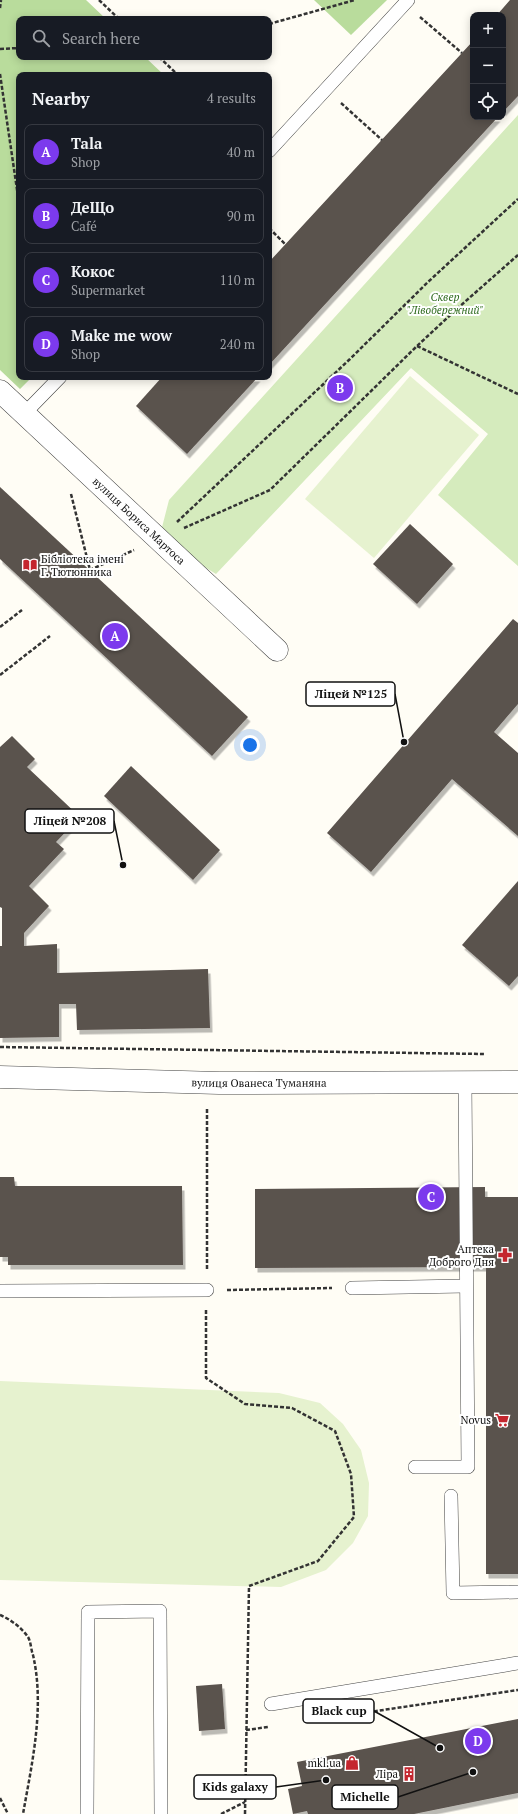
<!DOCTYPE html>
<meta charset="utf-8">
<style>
body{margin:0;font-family:"PT Serif",serif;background:#242831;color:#f1f3f6}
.controls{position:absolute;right:12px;top:12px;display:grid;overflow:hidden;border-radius:8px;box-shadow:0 2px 10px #0003}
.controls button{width:36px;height:36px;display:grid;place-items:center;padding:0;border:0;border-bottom:1px solid #363941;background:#171b24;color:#f1f3f6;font:20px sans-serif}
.you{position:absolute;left:250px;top:745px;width:14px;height:14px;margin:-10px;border:3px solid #fff;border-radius:50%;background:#1a73e8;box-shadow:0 0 0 6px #1a73e833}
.badge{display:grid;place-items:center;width:26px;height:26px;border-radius:50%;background:#7c3aed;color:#fff;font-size:13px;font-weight:700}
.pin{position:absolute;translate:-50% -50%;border:2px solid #fff;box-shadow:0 1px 4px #0006}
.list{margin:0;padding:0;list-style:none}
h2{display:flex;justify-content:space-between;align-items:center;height:52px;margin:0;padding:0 16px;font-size:17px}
h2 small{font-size:13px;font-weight:400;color:#9ea1a6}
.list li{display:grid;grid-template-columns:26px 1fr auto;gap:12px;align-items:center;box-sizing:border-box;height:56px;margin:0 8px 8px;padding:0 8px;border:1px solid #363941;border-radius:8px}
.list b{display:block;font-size:15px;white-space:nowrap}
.list p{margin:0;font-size:13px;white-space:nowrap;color:#9ea1a6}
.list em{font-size:13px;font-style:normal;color:#9ea1a6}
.icon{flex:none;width:22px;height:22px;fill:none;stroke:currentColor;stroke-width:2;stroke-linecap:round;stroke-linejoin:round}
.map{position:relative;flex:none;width:518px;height:1814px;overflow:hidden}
.search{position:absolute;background:#171b24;box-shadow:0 2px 10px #0003;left:16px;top:16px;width:256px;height:44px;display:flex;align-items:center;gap:10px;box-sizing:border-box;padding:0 14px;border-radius:8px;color:#9ea1a6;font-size:15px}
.panel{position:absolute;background:#171b24;box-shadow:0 2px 10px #0003;left:16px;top:72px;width:256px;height:308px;border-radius:8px}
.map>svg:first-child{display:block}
.green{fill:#d5ebbd}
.forest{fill:#b9dc9c}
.pitch{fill:#e6f2cf}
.building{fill:#5a524d;filter:url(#shadow)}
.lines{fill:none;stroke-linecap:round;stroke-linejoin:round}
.lane-casing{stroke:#444;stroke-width:14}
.street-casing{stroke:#444;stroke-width:23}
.path{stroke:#333;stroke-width:2.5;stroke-dasharray:4 2;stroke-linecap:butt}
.lane{stroke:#fff;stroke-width:13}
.street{stroke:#fff;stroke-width:22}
.labels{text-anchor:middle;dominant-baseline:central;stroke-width:4;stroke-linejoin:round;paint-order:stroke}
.park-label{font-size:11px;font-style:italic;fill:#2f6b1f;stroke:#fff}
.street-label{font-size:11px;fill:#111;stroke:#fff}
.poi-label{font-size:11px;fill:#111;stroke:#fff;text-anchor:end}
.leader{fill:none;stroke:#111;stroke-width:1.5}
.callout-dot{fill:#111;stroke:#fff;stroke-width:1.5}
.callout{fill:#fff;stroke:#111;stroke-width:1.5}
.callout-label{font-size:12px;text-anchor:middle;font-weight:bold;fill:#111}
</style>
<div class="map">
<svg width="518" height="1814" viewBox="0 0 518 1814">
<defs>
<filter id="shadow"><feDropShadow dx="2.5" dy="4.5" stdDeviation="0" flood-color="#0004"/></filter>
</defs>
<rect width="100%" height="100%" fill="#fffdf5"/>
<path class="green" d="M518,115V566L438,495L488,434L411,368L216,574L159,539L169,500Z"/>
<g class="forest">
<path d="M0,0H86L106,19H19V57H145L164,75H19V377H32L20,389L0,370Z"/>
<path d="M314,0H387L351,35Z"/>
</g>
<g class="pitch">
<path d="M410,376L479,435L374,558L305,499Z"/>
<path d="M0,1381L279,1393L320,1403L343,1424L361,1450L369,1483L368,1516L353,1543L326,1570L281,1587L0,1580Z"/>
</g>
<g class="building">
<path d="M510,0H518V96L503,112V15H497Z"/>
<path d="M473,41V117H498L269,365V262Z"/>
<path d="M162,377H258L187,454L136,406Z"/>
<path d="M0,487L248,717L212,756L0,559Z"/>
<path d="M410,524L453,564L417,604L373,564Z"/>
<path d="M513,619L518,623V704L494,732L518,753V836L452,779L371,872L327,833Z"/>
<path d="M12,736L35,759L27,767L80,817L56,842L64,849L29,886L49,906L24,933V946L57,944V973L208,969L210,1028L77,1030L76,1004H59V1037L0,1038V946H2V908L0,907V747Z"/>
<path d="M131,766L220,850L193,880L104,796Z"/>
<path d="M518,881V976L509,986L462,945Z"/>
<path d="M0,1177H14L15,1186H182L183,1265H8V1257H0Z"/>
<path d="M485,1187V1197H518V1574H486V1267L255,1268V1189Z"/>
<path d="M222,1684L225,1729L199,1731L196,1686Z"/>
<path d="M518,1719V1793L414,1814H308L307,1811L293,1814L288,1789L302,1786L297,1762Z"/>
</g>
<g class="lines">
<defs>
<g id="lane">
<path d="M269,151L408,0"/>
<path d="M24,414L60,377"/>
<path d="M352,1288L466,1286"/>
<path d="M0,1291L207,1290"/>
<path d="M415,1467H468L465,1082"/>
<path d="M451,1496L453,1593L518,1592"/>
<path d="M271,1704L518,1663"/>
<path d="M87,1814L88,1612L160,1611L161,1814"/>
</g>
<g id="street">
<path id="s1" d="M0,391L277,650"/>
<path id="s2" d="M0,1077L219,1083L518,1082"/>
</g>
</defs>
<use href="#lane" class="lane-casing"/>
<use href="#street" class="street-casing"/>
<g class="path">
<path d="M99,0L119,19"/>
<path d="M0,8L1,0"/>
<path d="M420,17L462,53"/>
<path d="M269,24L355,0"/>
<path d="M0,49L19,48"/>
<path d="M159,57L178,75"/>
<path d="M0,74L19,203"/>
<path d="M341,103L382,140"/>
<path d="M269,228L285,244"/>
<path d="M417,346L518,394"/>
<path d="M71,494L90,570L134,550"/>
<path d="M177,522L350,359L428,282L518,199"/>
<path d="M184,528L270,490L417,346L459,307L518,255"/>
<path d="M0,627L22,610"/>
<path d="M0,675L50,636"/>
<path d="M0,1047L484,1054"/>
<path d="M207,1269V1108"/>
<path d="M227,1290L332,1288"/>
<path d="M206,1310V1378L245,1404L292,1408L335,1431L351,1474L354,1517L318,1561L249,1586L245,1814"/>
<path d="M0,1615C10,1619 22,1628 28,1637C31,1642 31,1650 33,1655C45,1707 32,1763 23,1814"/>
<path d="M356,1714L518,1690"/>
<path d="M246,1730L268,1727"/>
<path d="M0,1798L8,1814"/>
<path d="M221,1814L245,1802"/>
</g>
<use href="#lane" class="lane"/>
<use href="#street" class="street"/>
</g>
<defs>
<symbol id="library-bare" viewBox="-9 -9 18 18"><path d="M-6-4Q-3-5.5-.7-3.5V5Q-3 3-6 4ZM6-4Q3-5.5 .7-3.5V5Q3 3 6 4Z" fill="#c4262e" stroke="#fff" stroke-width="2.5" paint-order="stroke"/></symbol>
<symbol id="pharmacy-bare" viewBox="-9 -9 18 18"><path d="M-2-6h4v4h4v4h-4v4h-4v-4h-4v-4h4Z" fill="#c4262e" stroke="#fff" stroke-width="2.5" paint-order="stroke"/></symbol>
<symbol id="supermarket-bare" viewBox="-9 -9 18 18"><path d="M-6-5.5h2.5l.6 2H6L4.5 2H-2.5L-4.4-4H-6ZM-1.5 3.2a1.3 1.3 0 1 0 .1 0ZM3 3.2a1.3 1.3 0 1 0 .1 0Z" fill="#c4262e" stroke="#fff" stroke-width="2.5" paint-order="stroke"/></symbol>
<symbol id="shop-bare" viewBox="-9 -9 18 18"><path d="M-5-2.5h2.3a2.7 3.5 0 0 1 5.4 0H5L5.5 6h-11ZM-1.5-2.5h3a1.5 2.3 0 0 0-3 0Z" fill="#c4262e" stroke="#fff" stroke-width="2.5" paint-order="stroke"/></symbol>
<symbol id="building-bare" viewBox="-9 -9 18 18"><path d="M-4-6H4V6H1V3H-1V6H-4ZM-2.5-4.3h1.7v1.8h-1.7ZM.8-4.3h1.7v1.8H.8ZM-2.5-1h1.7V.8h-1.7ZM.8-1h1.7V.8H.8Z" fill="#c4262e" stroke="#fff" stroke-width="2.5" paint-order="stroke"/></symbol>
</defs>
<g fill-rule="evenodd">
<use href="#library-bare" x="20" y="555" width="20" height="20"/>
<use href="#pharmacy-bare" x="495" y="1245" width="20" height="20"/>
<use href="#supermarket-bare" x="492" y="1410" width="20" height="20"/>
<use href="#shop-bare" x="342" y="1753" width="20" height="20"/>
<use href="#building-bare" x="399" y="1764" width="20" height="20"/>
</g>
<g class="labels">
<g class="park-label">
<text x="445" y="297">Сквер<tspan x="445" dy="13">"Лівобережний"</tspan></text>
</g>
<g class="street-label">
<text stroke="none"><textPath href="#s1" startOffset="190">вулиця Бориса Мартоса</textPath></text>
<text stroke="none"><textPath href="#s2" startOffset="259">вулиця Ованеса Туманяна</textPath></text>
</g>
<g class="poi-label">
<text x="41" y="559" text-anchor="start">Бібліотека імені<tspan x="41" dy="13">Г. Тютюнника</tspan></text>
<text x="494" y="1249">Аптека<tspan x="494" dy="13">Доброго Дня</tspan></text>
<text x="491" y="1420">Novus</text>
<text x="341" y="1763">mkl.ua</text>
<text x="398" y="1774">Ліра</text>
</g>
</g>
<path class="leader" d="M404 742L395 694M123 865L114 821M440 1748L374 1711M326 1780L276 1787M473 1772L398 1797"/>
<g class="callout-dot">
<circle cx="404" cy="742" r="4"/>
<circle cx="123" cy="865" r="4"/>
<circle cx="440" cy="1748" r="4"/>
<circle cx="326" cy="1780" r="4"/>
<circle cx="473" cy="1772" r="4"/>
</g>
<g class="callout">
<rect x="306" y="682" width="89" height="24" rx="4"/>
<rect x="25" y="809" width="89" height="24" rx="4"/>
<rect x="303" y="1699" width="71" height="24" rx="4"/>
<rect x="194" y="1775" width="82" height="24" rx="4"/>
<rect x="332" y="1785" width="66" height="24" rx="4"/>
</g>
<g class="callout-label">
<text x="351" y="698">Ліцей №125</text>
<text x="70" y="825">Ліцей №208</text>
<text x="339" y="1715">Black cup</text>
<text x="235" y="1791">Kids galaxy</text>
<text x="365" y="1801">Michelle</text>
</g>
</svg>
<div class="controls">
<button>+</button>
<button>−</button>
<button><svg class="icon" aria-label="locate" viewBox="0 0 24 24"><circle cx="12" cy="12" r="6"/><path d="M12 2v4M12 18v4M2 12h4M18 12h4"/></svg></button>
</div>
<div class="you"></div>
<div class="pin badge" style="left:115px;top:636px">A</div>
<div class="pin badge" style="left:340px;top:388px">B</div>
<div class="pin badge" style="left:431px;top:1197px">C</div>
<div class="pin badge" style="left:478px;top:1741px">D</div>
<div class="search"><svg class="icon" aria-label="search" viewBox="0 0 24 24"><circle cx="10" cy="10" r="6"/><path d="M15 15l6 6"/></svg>Search here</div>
<section class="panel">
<h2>Nearby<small>4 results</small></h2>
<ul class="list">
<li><span class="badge">A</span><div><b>Tala</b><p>Shop</p></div><em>40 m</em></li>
<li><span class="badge">B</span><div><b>ДеЩо</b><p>Café</p></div><em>90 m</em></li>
<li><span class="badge">C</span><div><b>Кокос</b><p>Supermarket</p></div><em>110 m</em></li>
<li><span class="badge">D</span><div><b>Make me wow</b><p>Shop</p></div><em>240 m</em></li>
</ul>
</section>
</div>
